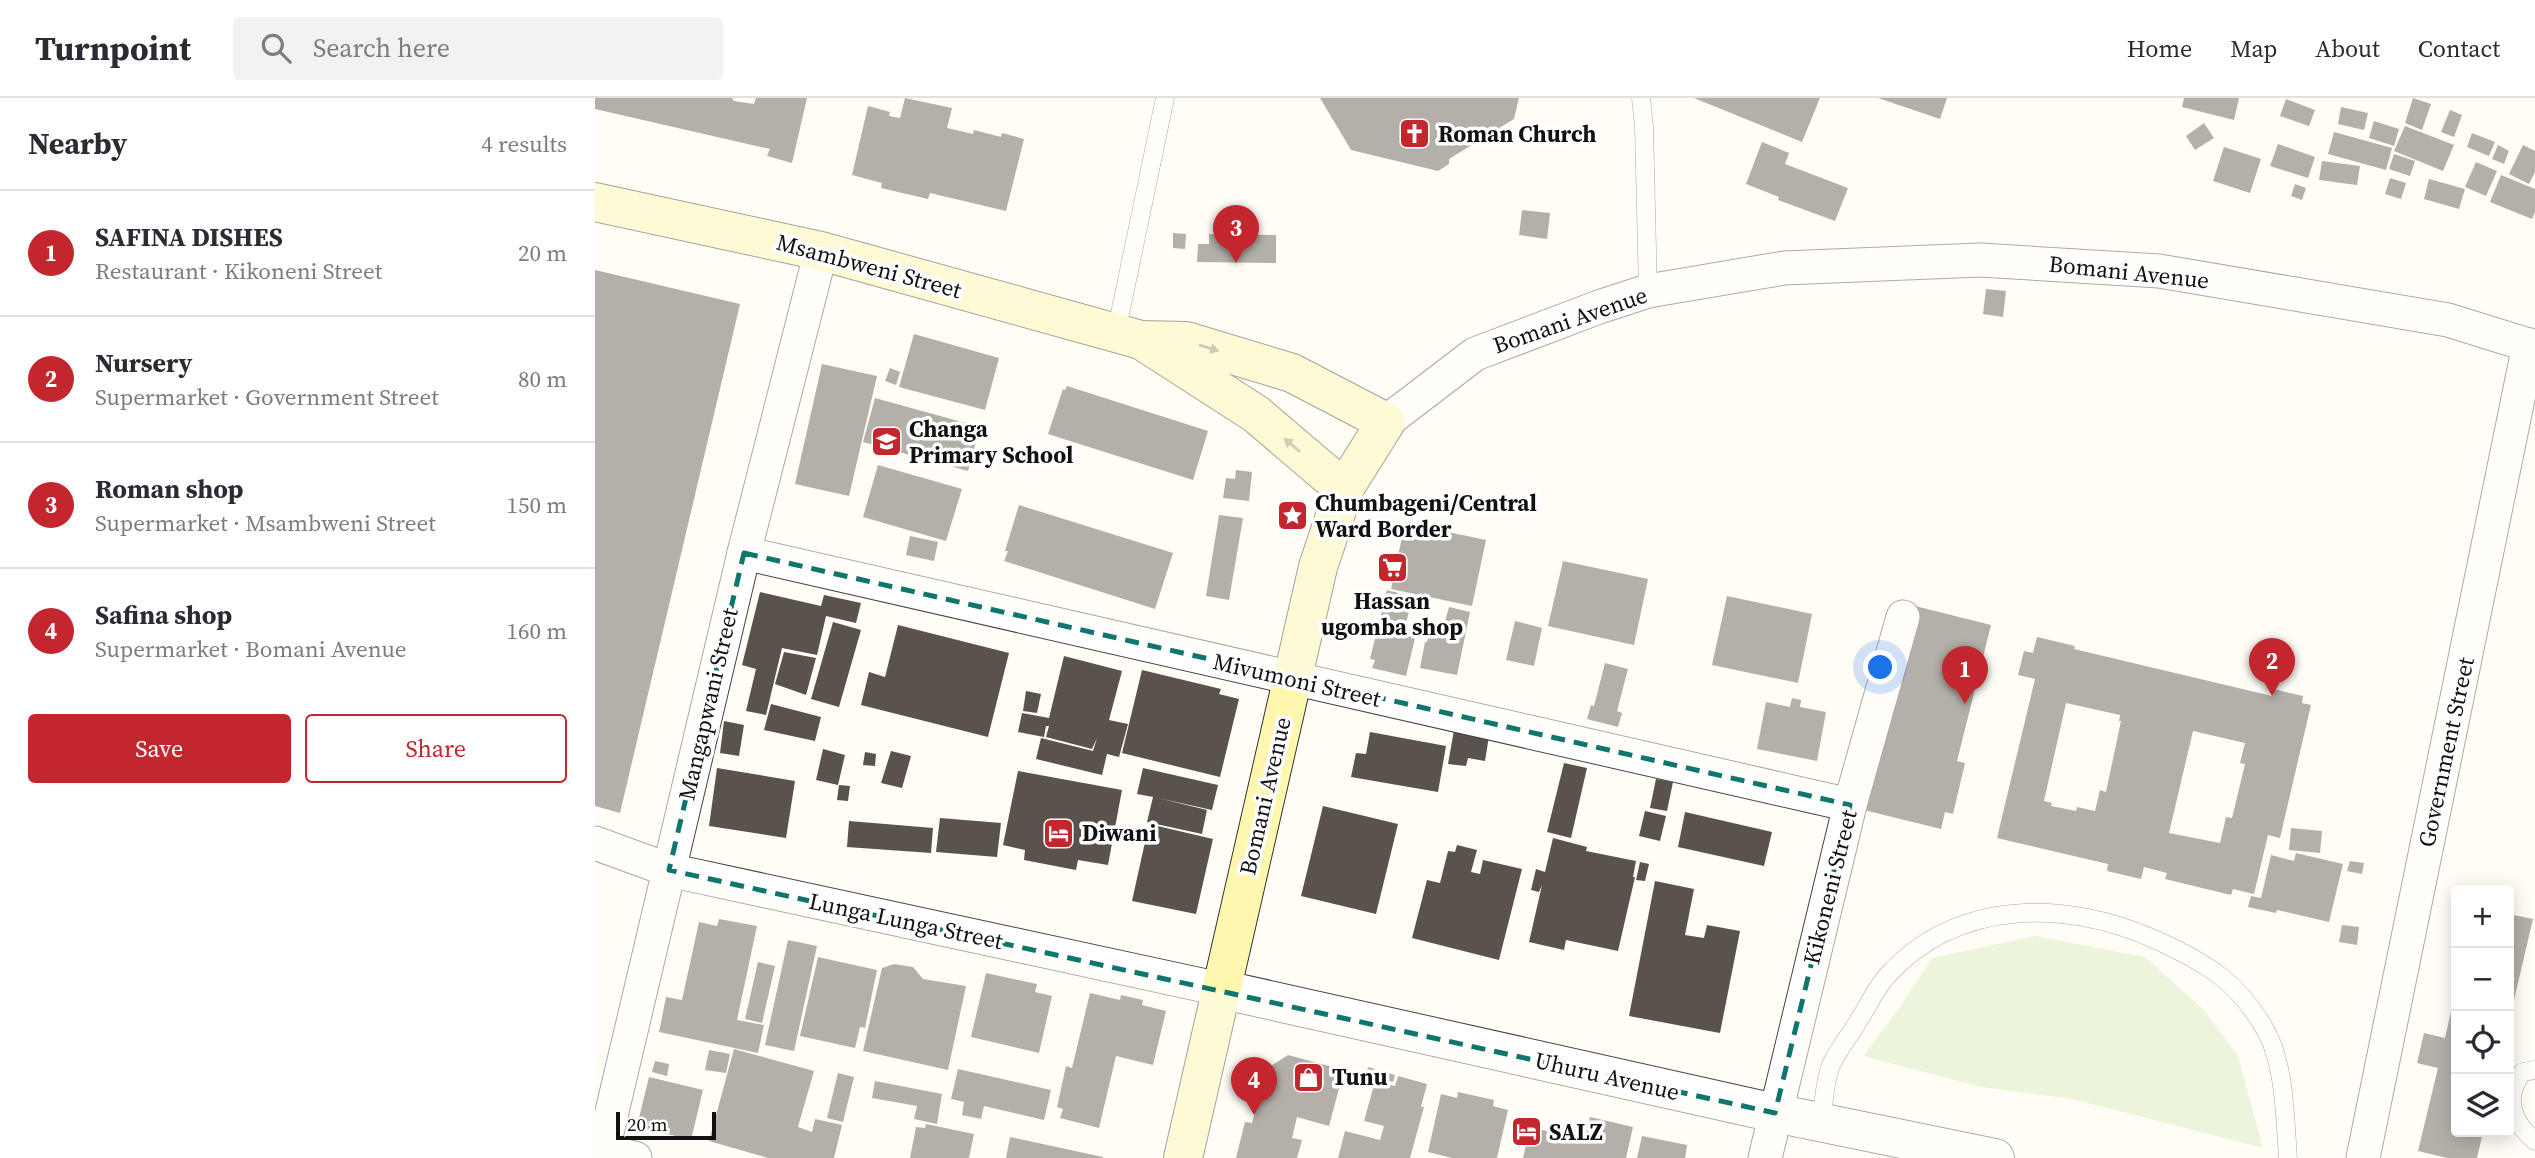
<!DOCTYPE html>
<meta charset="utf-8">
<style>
body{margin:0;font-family:"Source Serif 4",serif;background:#f2f2f3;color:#2b2b33}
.controls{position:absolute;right:21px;bottom:21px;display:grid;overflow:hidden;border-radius:7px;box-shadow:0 4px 18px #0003}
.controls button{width:63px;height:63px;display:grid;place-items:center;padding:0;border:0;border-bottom:2px solid #e1e1e2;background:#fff;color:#2b2b33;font:35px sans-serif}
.scale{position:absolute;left:21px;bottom:18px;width:100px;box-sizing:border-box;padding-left:7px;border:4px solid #111;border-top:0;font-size:19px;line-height:24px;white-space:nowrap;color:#111;-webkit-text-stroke:5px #fff;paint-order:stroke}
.you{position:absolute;left:1286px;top:570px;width:24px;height:24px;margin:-18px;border:5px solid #fff;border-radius:50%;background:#1a73e8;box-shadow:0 0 0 10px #1a73e833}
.badge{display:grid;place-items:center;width:46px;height:46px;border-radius:50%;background:#c4262e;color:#fff;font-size:23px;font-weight:700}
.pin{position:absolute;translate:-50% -58px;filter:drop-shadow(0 2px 4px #0008)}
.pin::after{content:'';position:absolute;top:37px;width:24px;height:21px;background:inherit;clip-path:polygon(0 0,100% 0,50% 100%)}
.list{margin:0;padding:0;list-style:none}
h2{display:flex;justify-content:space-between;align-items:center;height:91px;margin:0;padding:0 28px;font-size:30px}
h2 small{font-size:23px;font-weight:400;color:#7c7c81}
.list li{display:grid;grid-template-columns:46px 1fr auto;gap:21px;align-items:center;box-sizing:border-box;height:126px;padding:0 28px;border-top:2px solid #e1e1e2}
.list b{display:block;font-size:26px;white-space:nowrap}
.list p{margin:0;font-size:23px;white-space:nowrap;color:#7c7c81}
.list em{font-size:23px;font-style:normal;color:#7c7c81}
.actions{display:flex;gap:14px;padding:21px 28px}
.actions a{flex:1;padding:16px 0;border:2px solid #c4262e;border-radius:7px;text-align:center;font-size:24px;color:#c4262e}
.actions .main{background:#c4262e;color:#fff}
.icon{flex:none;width:38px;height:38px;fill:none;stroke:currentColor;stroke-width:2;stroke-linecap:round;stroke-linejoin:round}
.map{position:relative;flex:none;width:1940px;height:1060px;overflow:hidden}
header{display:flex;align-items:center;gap:42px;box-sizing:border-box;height:98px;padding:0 35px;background:#fff;border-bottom:2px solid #e1e1e2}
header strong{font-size:33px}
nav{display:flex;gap:38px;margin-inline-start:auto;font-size:24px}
.search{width:490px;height:63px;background:#f2f2f3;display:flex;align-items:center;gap:18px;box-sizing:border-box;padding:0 24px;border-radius:7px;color:#7c7c81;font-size:26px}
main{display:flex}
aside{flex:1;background:#fff}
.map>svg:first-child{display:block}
.green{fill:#d5ebbd}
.building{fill:#5a524d;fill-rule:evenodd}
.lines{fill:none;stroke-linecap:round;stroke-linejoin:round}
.service-casing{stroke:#444;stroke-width:19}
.minor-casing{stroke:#444;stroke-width:35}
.tertiary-casing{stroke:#444;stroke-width:40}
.secondary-casing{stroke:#333;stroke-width:40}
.service{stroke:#fff;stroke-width:18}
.minor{stroke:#fff;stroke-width:33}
.tertiary{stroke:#fff;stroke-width:38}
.secondary{stroke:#fff6b0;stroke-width:38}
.oneway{fill:#948f68}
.marked{fill:none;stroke:#0f766e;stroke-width:5;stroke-dasharray:14 9;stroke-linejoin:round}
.labels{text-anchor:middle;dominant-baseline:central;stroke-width:7;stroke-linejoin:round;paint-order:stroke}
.poi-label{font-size:23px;font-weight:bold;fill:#111;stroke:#fff;text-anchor:start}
.street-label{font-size:23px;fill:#111;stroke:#fff}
</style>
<header>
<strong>Turnpoint</strong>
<div class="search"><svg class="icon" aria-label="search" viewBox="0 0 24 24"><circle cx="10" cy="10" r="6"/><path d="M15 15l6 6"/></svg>Search here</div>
<nav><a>Home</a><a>Map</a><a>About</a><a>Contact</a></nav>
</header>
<main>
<aside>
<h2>Nearby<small>4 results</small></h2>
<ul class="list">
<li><span class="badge">1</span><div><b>SAFINA DISHES</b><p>Restaurant · Kikoneni Street</p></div><em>20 m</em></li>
<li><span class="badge">2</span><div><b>Nursery</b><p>Supermarket · Government Street</p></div><em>80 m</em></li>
<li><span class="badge">3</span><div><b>Roman shop</b><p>Supermarket · Msambweni Street</p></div><em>150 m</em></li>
<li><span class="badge">4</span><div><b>Safina shop</b><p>Supermarket · Bomani Avenue</p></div><em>160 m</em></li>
</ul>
<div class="actions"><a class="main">Save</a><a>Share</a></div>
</aside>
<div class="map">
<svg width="1940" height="1060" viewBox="0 0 1940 1060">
<rect width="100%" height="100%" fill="#fffdf5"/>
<path class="green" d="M1440,838L1550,859L1609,912L1643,958L1668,1050L1477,1001L1386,989L1268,958L1300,916L1337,860Z"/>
<g class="building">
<path d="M0,0H137L139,3L159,6L161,0H212L197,65L172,58L175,51L0,11Z"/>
<path d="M310,0L357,10L352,30L378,36L379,32L406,39L407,35L429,41L411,113L335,95L333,101L286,90L287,85L257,77L273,8L295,14L294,18L305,20Z"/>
<path d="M725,0H924L919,21L854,61V66L843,73L756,52Z"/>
<path d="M1099,0H1225L1207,44Z"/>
<path d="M1283,0H1352L1345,21Z"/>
<path d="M1589,0H1644L1639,22L1587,9Z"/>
<path d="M1818,0L1836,6L1827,32L1810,25Z"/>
<path d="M1691,1L1720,12L1714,28L1685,18Z"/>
<path d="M1746,9L1773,15L1769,32L1743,26Z"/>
<path d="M1855,12L1867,17L1859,39L1846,34Z"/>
<path d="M1779,23L1804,31L1799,48L1774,40Z"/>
<path d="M1609,25L1619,40L1600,52L1591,38Z"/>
<path d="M1810,28L1859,47L1848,73L1799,53Z"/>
<path d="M1739,34L1797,50L1791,72L1733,56Z"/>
<path d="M1877,35L1900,44L1894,58L1872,49Z"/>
<path d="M1167,44L1194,55L1190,66L1253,90L1240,123L1183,102L1184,99L1151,86Z"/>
<path d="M1683,46L1720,59L1713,80L1675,68Z"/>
<path d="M1903,47L1914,53L1909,66L1897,61Z"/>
<path d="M1928,47L1940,53V74L1934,86L1914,76Z"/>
<path d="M1629,49L1666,61L1655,95L1618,83Z"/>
<path d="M1799,56L1820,63L1815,78L1794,71Z"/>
<path d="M1727,63L1765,68L1762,87L1724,82Z"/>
<path d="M1881,64L1902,73L1891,98L1870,89Z"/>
<path d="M1906,77L1940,91V114L1937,121L1895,104Z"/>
<path d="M1795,80L1811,85L1806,101L1790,96Z"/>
<path d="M1834,81L1870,91L1864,111L1829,101Z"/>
<path d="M1700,86L1711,90L1707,102L1696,98Z"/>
<path d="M927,112L955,115L952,141L924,137Z"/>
<path d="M578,135L591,136L590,151L578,150Z"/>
<path d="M614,136L681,137V165L602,164L603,146H614Z"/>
<path d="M0,172L145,206L25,715L0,708Z"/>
<path d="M1391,191L1411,193L1408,219L1388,216Z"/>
<path d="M319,236L404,260L390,312L304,289Z"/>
<path d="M227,266L282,278L254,398L200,386Z"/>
<path d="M295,270L305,274L301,287L290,283Z"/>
<path d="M472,288L613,333L598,382L453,336L468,291L470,292Z"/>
<path d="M280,300L385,329L373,373L268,344Z"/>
<path d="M283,367L367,391L351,443L268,419Z"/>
<path d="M641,372L657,374L654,403L628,400L631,380L640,381Z"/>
<path d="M424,407L578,455L560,511L409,463L413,453H410Z"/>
<path d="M624,417L648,420L634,502L611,498Z"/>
<path d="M810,425L891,442L877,508L796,491Z"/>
<path d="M315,438L343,444L339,463L311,457Z"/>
<path d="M968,463L1053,481L1039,547L953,528Z"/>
<path d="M792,492L818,499L809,532L821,536L811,578L777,570L780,562L775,561Z"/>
<path d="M165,494L226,508L229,497L266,505L261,525L231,518L222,557L187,550L171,617L151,613L161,571L147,567Z"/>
<path d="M1132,498L1217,516L1203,585L1117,567Z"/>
<path d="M1320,508L1396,527L1362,663L1370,665L1358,716L1350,714L1346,731L1269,712Z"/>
<path d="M854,509L875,514L862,577L825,570L830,544H832L836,531L846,533L848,528L864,531L849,527Z"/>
<path d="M920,523L947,530L939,568L911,562Z"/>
<path d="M238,524L266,532L244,609L216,601Z"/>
<path d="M303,527L414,555L393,639L266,607L274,574L290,579Z"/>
<path d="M1442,539L1480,548L1479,551L1677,598L1678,591L1708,598L1707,605L1716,607L1685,740L1673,737L1659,796L1638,791L1636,797L1570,781L1572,775L1549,769L1546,781L1512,773L1513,766L1402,740L1440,581L1423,577L1429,553L1438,555ZM1471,605L1525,617L1524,623H1526L1511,694L1505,692L1500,713L1482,709L1481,713L1456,708L1457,705L1449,703ZM1598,633L1650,645L1645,665L1650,666L1637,720L1631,719L1625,745L1574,735Z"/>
<path d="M189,554L221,560L211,597L180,586Z"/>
<path d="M469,558L527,573L514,622L533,626L524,659L512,656L507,677L441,661L446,640L498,653L502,640L497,651L451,639L454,628H451L449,639L423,634L427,615L454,620Z"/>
<path d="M1010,565L1033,571L1022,613L1027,615L1023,629L992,621L996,607L999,608Z"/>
<path d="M547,572L626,591L624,596L644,601L625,679L527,655Z"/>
<path d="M431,593L446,596L442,615L428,613Z"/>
<path d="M1197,600L1206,602L1205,609L1231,614L1222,663L1162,651L1171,604L1195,609Z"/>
<path d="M176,606L226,619L220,643L169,632Z"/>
<path d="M129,623L149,627L144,658L125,655Z"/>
<path d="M859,632L894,638L890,663L873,660L871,668L853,666Z"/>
<path d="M775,634L851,648L843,694L756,679L761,655L771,656Z"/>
<path d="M228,651L250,657L243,687L221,682Z"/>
<path d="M296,653L316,658L307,690L286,685Z"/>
<path d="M270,654L281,656L280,668L268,667Z"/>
<path d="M969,665L992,670L976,740L952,734Z"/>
<path d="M122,670L200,683L191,740L114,728Z"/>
<path d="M548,670L623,687L617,712L563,700L612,712L607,736L552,724L558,699L542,696Z"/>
<path d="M423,673L527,692L513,767L483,762L481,772L429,762L430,752L408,747Z"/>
<path d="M1061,681L1078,684L1072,713L1055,710Z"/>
<path d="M244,687L255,688L253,703L242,702Z"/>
<path d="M728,708L803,726L781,816L706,798Z"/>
<path d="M1050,713L1071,718L1065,743L1044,738Z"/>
<path d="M1090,714L1177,734L1169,768L1083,749Z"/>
<path d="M345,720L406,725L402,759L341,754Z"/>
<path d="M254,723L338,730L336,755L252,749Z"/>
<path d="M554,726L618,741L601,816L537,803Z"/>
<path d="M1696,730L1727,733L1725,755L1694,752Z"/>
<path d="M958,740L992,749L991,753L1041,763L1038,779H1040L1023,853L971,842L969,852L934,844L947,787L944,794L936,792L941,771L950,774Z"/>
<path d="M862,747L882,752L876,774L885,776L888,762L927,771L904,862L817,840L832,782L845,785L853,753L860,754Z"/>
<path d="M1701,755L1748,766L1734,824L1682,812L1681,815L1653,809L1656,798L1666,800L1676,757L1699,763Z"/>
<path d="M1755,763L1769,765L1767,776L1752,773Z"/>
<path d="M1045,764L1054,766L1050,783L1041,782Z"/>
<path d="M1060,783L1099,791L1090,837L1109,840L1112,827L1145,833L1125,935L1034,918Z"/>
<path d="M1914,816L1938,821L1915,919H1914Z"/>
<path d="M124,821L162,828L142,922L169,927L163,955L64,934L71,899L87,902L104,824L122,828Z"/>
<path d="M1747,827L1764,829L1762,847L1744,844Z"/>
<path d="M193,842L222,848L199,953L170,947Z"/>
<path d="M223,859L282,872L270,930L265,929L260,950L205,938Z"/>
<path d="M163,864L180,868L167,925L150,921Z"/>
<path d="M299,866L318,869L328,881L371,888L353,972L268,953L287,870Z"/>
<path d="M391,875L442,886L440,894L457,898L444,955L376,939Z"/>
<path d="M495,895L525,902L526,897L548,902L547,907L571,913L558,967L521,958L504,1030L465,1020L468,1011L462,1009L471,968L477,970Z"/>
<path d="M1860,896L1861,1034H1888L1882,1060H1852L1823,1053L1843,970L1822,965L1829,935L1850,940Z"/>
<path d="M139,951L219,973L203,1029L217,1034L220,1021L247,1027L239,1060H173L114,1043Z"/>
<path d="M114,952L135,956L131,975L110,972Z"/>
<path d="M693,957L749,972L734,1028L702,1019L697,1040L707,1042L702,1060H641L650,1024L657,1025L671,971Z"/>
<path d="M60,963L74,966L72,978L57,974Z"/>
<path d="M773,969L800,977L798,984L771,977Z"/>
<path d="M363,971L456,992L449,1022L389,1008L386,1021L367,1017L369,1004L356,1001Z"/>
<path d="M243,975L259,979L248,1024L232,1020Z"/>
<path d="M803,978L832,986L826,1009H829L815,1060H743L750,1033L785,1042L789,1028L769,1023L780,983L800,988Z"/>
<path d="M54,979L108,992L96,1042L42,1028Z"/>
<path d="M280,983L347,996L342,1026L319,1021L322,1008L277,1000Z"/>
<path d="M863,994L899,1002L898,1008L913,1012L902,1060H857L833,1054L846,996L862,1000Z"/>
<path d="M995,1019L1038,1029L1031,1060H928L935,1029L989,1042Z"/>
<path d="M331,1026L379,1036L374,1060H315L321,1029L330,1030Z"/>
<path d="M1047,1038L1092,1047L1090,1060H1042Z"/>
<path d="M415,1039L508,1059V1060H411Z"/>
</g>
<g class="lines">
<defs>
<g id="service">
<path d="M1046,0L1049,29L1053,193"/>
<path d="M521,235L570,0"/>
<path d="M1940,972L1928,974C1908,999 1916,1023 1940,1043"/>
<path d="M1226,1025C1229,1007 1229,984 1236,967C1243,952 1255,937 1264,922C1273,908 1281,890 1292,878C1362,800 1473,802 1561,842C1612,865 1645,885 1672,935C1690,969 1690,1022 1693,1060"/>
</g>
<g id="minor">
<path d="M791,324L880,256L1004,209L1053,193L1189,170L1385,162L1564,173L1853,222L1940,249"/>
<path d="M149,455L1255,707"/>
<path d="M0,745L74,772L625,891"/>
<path d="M8,1053L40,1060"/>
<path d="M6,1060L149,455L226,153"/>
<path d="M1170,1060L1255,707L1308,519"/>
<path d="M1768,1060L1934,247"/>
</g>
<path id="tertiary" d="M625,891L1180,1015L1400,1060"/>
<g id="secondary">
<path d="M0,104L226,153L546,242L591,243L697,275L791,324L749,391L723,469L588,1060"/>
<path d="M546,242L661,316L749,391"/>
</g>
</defs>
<use href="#service" class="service-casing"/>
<use href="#minor" class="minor-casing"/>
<use href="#tertiary" class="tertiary-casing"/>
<use href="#secondary" class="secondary-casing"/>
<use href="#service" class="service"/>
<use href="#minor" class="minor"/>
<use href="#tertiary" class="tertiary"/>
<use href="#secondary" class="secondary"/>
</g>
<defs><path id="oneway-solid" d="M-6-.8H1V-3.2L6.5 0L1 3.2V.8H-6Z" transform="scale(1.75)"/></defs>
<g class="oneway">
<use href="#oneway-solid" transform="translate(614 250) rotate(17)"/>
<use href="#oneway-solid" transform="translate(697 347) rotate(-140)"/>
</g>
<path d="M0 0H1940V1060H0ZM149,455L1255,707L1180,1015L74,772Z" fill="#fffdf5" fill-opacity=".55" fill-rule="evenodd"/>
<path class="marked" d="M149,455L1255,707L1180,1015L74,772Z"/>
<defs>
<symbol id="church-square" viewBox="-11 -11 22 22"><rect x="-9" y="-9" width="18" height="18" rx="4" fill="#c4262e" stroke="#fff"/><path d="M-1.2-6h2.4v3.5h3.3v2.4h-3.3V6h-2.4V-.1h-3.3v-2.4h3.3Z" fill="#fff"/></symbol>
<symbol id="school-square" viewBox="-11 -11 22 22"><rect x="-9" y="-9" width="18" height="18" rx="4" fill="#c4262e" stroke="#fff"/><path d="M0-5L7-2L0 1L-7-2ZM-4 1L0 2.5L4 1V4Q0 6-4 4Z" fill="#fff"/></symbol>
<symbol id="sight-square" viewBox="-11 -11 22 22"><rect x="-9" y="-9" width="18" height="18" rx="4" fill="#c4262e" stroke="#fff"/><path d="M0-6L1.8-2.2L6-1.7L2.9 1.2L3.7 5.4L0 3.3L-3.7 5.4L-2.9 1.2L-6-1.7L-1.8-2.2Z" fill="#fff"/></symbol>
<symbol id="supermarket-square" viewBox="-11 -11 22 22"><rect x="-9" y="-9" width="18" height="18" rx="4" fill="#c4262e" stroke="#fff"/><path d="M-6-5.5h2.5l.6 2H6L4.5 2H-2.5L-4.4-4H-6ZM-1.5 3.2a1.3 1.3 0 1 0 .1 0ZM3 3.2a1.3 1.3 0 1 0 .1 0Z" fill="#fff"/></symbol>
<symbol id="hotel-square" viewBox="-11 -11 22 22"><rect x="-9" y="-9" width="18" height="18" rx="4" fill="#c4262e" stroke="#fff"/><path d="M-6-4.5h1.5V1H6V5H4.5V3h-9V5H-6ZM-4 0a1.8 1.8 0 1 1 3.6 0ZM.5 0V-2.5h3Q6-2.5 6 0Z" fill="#fff"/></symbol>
<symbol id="shop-square" viewBox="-11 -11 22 22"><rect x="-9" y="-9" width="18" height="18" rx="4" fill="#c4262e" stroke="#fff"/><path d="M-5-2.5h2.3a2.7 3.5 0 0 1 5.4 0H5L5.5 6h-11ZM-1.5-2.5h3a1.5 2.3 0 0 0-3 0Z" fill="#fff"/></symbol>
</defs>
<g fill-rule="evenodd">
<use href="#church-square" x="802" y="18" width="35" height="35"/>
<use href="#school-square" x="274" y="326" width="35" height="35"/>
<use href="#sight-square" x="680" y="400" width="35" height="35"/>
<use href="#supermarket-square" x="780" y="452" width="35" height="35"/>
<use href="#hotel-square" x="446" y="718" width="35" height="35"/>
<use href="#shop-square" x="696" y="962" width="35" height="35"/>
<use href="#hotel-square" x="914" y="1016" width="35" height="35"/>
</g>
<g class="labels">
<g class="poi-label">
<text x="843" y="36">Roman Church</text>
<text x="314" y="331">Changa<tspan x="314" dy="26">Primary School</tspan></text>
<text x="720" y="405">Chumbageni/Central<tspan x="720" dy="26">Ward Border</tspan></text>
<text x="797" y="503" text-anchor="middle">Hassan<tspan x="797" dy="26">ugomba shop</tspan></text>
<text x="487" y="735">Diwani</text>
<text x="737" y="979">Tunu</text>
<text x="954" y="1034">SALZ</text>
</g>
<g class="street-label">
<text transform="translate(274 168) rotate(15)">Msambweni Street</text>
<text transform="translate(1534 174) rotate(6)">Bomani Avenue</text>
<text transform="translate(975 222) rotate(-19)">Bomani Avenue</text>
<text transform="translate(702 582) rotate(13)">Mivumoni Street</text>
<text transform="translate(113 606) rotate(-77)">Mangapwani Street</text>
<text transform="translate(1851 654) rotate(-78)">Government Street</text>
<text transform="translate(670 698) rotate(-77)">Bomani Avenue</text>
<text transform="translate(1235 789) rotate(-76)">Kikoneni Street</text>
<text transform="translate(311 823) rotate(12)">Lunga Lunga Street</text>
<text transform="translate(1012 978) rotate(13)">Uhuru Avenue</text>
</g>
</g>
</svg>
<div class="controls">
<button>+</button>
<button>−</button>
<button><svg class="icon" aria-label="locate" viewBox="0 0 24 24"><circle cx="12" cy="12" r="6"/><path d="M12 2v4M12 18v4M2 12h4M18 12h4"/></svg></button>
<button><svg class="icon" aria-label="layers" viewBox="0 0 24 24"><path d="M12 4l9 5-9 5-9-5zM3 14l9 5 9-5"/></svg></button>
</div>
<div class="scale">20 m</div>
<div class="you"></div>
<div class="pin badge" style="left:1370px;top:606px">1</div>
<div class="pin badge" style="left:1677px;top:598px">2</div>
<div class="pin badge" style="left:641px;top:165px">3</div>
<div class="pin badge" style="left:659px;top:1017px">4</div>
</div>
</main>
